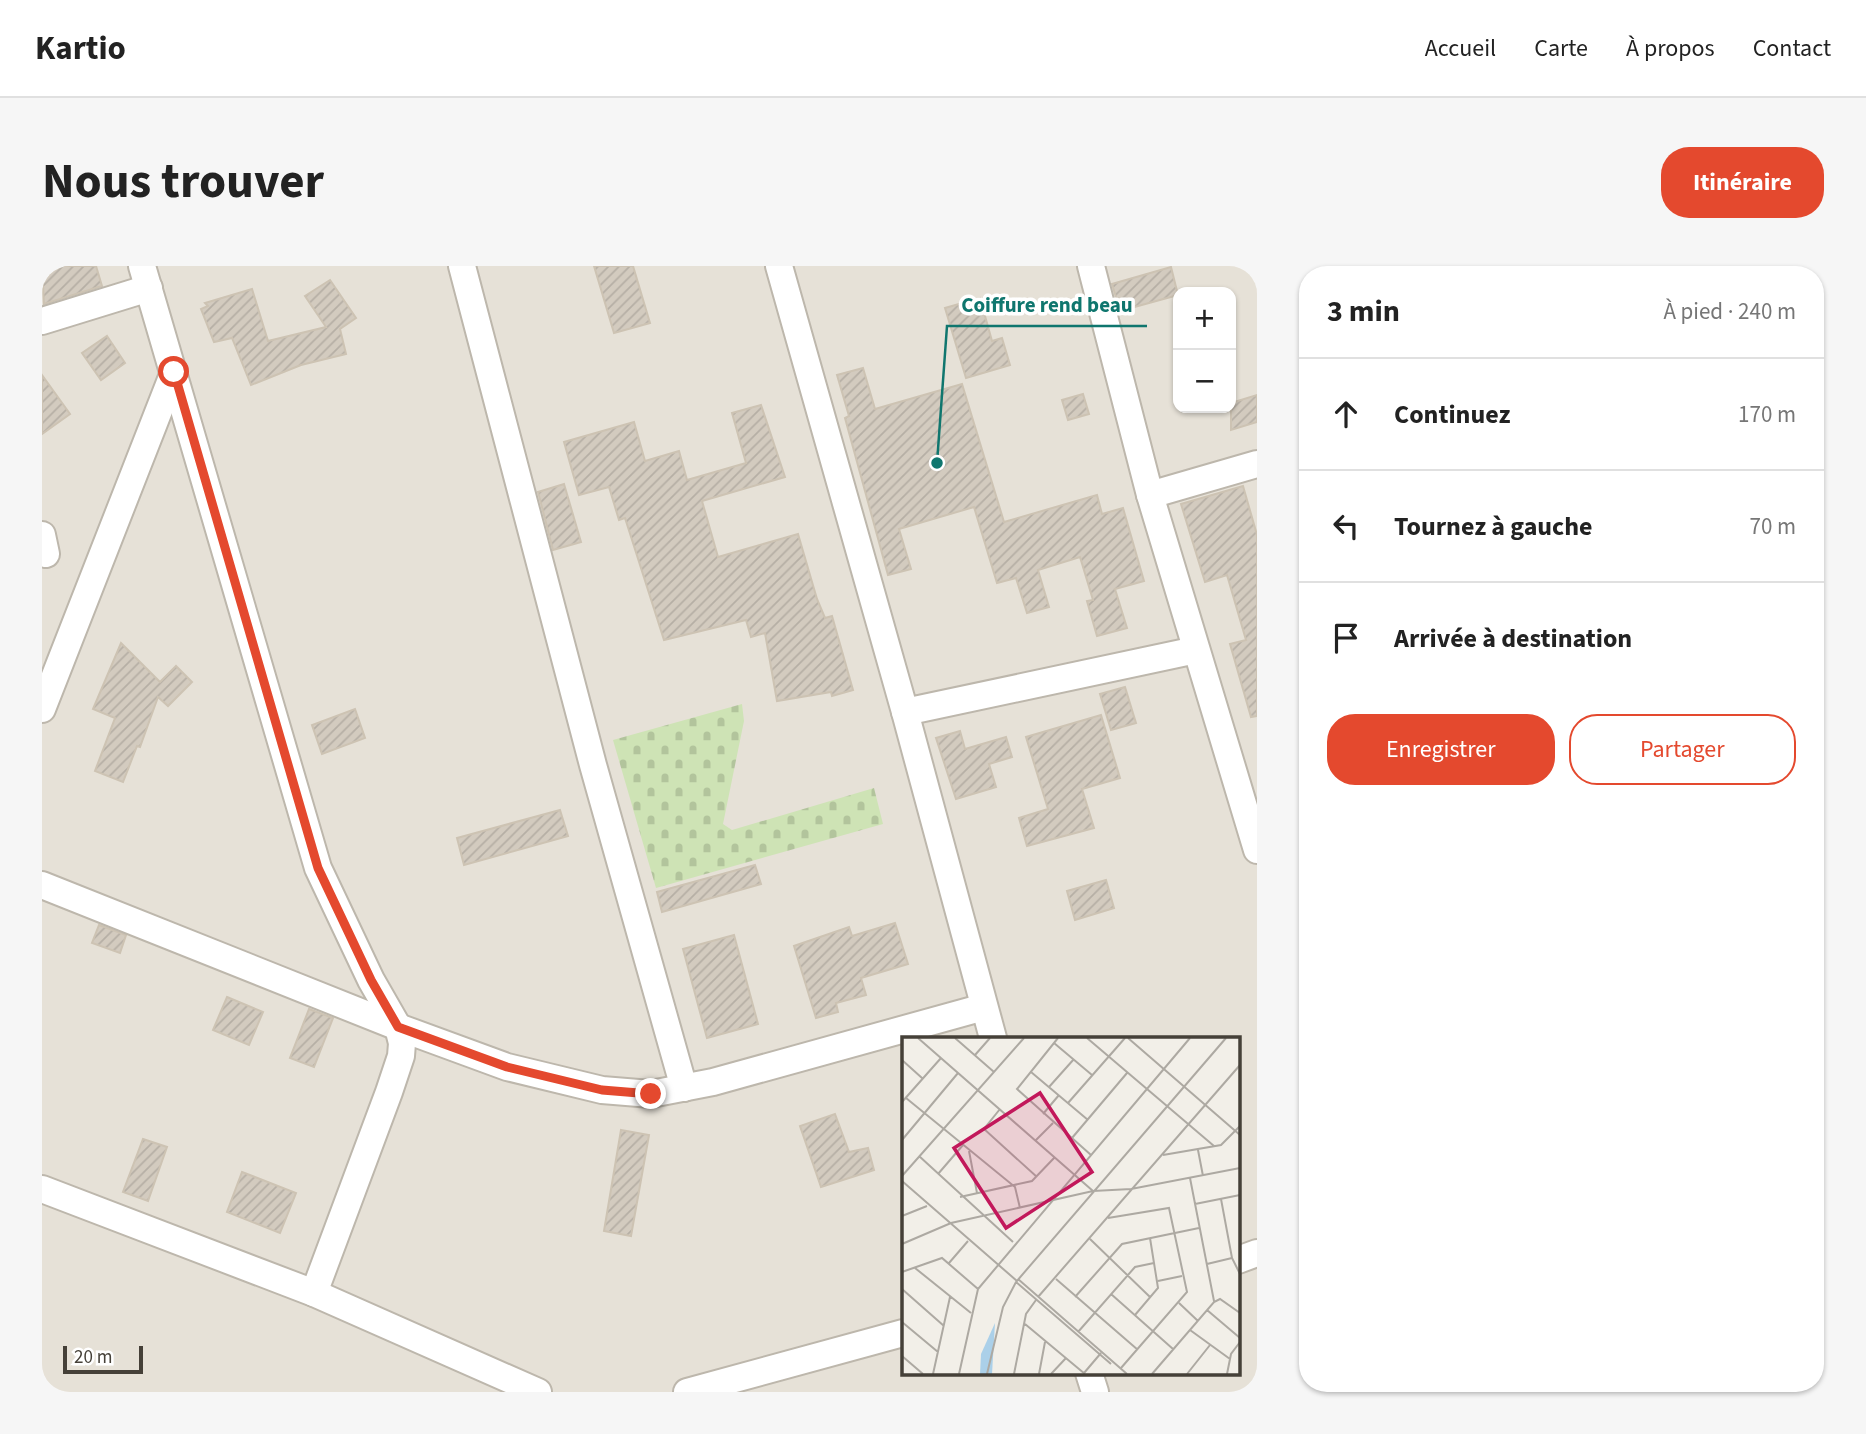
<!DOCTYPE html>
<html lang="fr">
<meta charset="utf-8">
<style>
body{margin:0;font-family:"Source Sans 3",sans-serif;background:#f6f6f6;color:#222}
.controls{position:absolute;right:21px;top:21px;display:grid;overflow:hidden;border-radius:14px;box-shadow:0 2px 5px #0004}
.controls button{width:63px;height:63px;display:grid;place-items:center;padding:0;border:0;border-bottom:2px solid #e0e0e0;background:#fff;color:#222;font:35px sans-serif}
.scale{position:absolute;left:21px;bottom:18px;width:80px;box-sizing:border-box;padding-left:7px;border:4px solid #454038;border-top:0;font-size:19px;line-height:24px;white-space:nowrap;color:#454038;-webkit-text-stroke:5px #fff;paint-order:stroke}
.stop{position:absolute;width:21px;height:21px;margin:-16px;border:5px solid #e4492e;border-radius:50%;background:#fff}
.stop.end{background:#e4492e;border-color:#fff;box-shadow:0 2px 7px #0008}
.list{margin:0;padding:0;list-style:none}
h2{display:flex;justify-content:space-between;align-items:center;height:91px;margin:0;padding:0 28px;font-size:30px}
h2 small{font-size:23px;font-weight:400;color:#767676}
.list li{display:grid;grid-template-columns:46px 1fr auto;gap:21px;align-items:center;box-sizing:border-box;height:112px;padding:0 28px;border-top:2px solid #e0e0e0}
.list b{display:block;font-size:26px;white-space:nowrap}
.list em{font-size:23px;font-style:normal;color:#767676}
.actions{display:flex;gap:14px;padding:21px 28px}
.actions a{flex:1;padding:16px 0;border:2px solid #e4492e;border-radius:28px;text-align:center;font-size:24px;color:#e4492e}
.actions .main{background:#e4492e;color:#fff}
.icon{flex:none;width:38px;height:38px;fill:none;stroke:currentColor;stroke-width:2;stroke-linecap:round;stroke-linejoin:round}
.map{position:relative;flex:none;width:1215px;height:1126px;overflow:hidden;border-radius:28px}
header{display:flex;align-items:center;gap:42px;box-sizing:border-box;height:98px;padding:0 35px;background:#fff;border-bottom:2px solid #e0e0e0}
header strong{font-size:33px}
nav{display:flex;gap:38px;margin-inline-start:auto;font-size:24px}
.intro{display:flex;align-items:center;justify-content:space-between;box-sizing:border-box;height:168px;padding:0 42px}
h1{margin:0;font-size:49px}
.button{padding:18px 32px;border-radius:28px;background:#e4492e;color:#fff;font-size:24px;font-weight:700}
main{display:flex;gap:42px;padding:0 42px}
aside{flex:1;background:#fff;border-radius:28px;box-shadow:0 2px 5px #0004}
.map>svg:first-child{display:block}
.residential{fill:#e6e1d7;fill-rule:evenodd}
.cemetery{fill:url(#cemetery-stones)}
.building{fill:url(#building-hatch);stroke:#cdc3b3;stroke-width:2}
.lines{fill:none;stroke-linecap:round;stroke-linejoin:round}
.minor-casing{stroke:#bdb7ac;stroke-width:30}
.minor{stroke:#fff;stroke-width:26}
.route{stroke:#e4492e;stroke-width:9}
.inset-road{fill:none;stroke:#ada9a2;stroke-width:2}
.view{fill:#c2185b;fill-opacity:0.15;stroke:#c2185b;stroke-width:3.5}
.inset-edge{fill:none;stroke:#454038;stroke-width:3.5}
.leader{fill:none;stroke:#0f766e;stroke-width:2.5}
.callout-dot{fill:#0f766e;stroke:#fff;stroke-width:2.5}
.callout-label{font-size:21px;text-anchor:middle;font-weight:bold;fill:#0f766e;stroke:#fff;stroke-width:7;stroke-linejoin:round;paint-order:stroke}
</style>
<header>
<strong>Kartio</strong>
<nav><a>Accueil</a><a>Carte</a><a>À propos</a><a>Contact</a></nav>
</header>
<div class="intro"><h1>Nous trouver</h1><a class="button">Itinéraire</a></div>
<main>
<div class="map">
<svg width="1215" height="1126" viewBox="0 0 1215 1126">
<defs>
<pattern id="cemetery-stones" width="16" height="16" patternUnits="userSpaceOnUse" patternTransform="scale(1.75)"><rect width="16" height="16" fill="#cee3b5"/><path d="M2 7V4a2 2 0 0 1 4 0v3zM10 15v-3a2 2 0 0 1 4 0v3z" fill="#b2c49c"/></pattern>
<pattern id="building-hatch" width="6" height="6" patternUnits="userSpaceOnUse" patternTransform="scale(1.75)"><rect width="6" height="6" fill="#d3cbbf"/><path d="M-1 1l2-2M0 6l6-6M5 7l2-2" fill="none" stroke="#b6afa5"/></pattern>
</defs>
<rect width="100%" height="100%" fill="#f2efe8"/>
<path class="residential" d="M0,0H1215V1126H0ZM1136,26H1189V142H1136ZM861,772H1196V1107H861Z"/>
<path class="cemetery" d="M700,438L702,455L681,558L690,564L832,522L841,558L614,622L571,474Z"/>
<g class="building">
<path d="M0,0H54L60,20L2,38Z"/>
<path d="M552,0H591L608,57L572,67Z"/>
<path d="M1129,1L1136,29L1078,45L1070,18Z"/>
<path d="M288,14L314,52L298,63L304,88L259,99L209,119L190,72L172,76L159,43L166,40L163,37L210,23L226,75L284,61L263,30Z"/>
<path d="M938,32L950,75L960,72L968,99L924,112L903,42Z"/>
<path d="M65,70L83,97L59,114L40,87Z"/>
<path d="M821,102L833,143L920,118L962,256L1055,229L1060,248L1081,242L1102,315L1073,323L1085,362L1055,370L1045,335L1051,334L1038,291L996,304L1007,341L985,347L974,312L955,317L932,241L857,263L869,303L846,309L803,152L807,150L795,109Z"/>
<path d="M0,109L28,148L0,168Z"/>
<path d="M1041,128L1047,148L1026,154L1020,134Z"/>
<path d="M1215,129V156L1189,164V137Z"/>
<path d="M719,139L743,211L660,235L676,291L756,268L775,333L783,352L790,350L811,424L790,430L789,426L735,435L723,367L709,371L704,354L622,374L583,252L577,254L567,221L537,229L522,176L592,156L603,195L637,185L645,214L704,197L690,147Z"/>
<path d="M522,218L539,276L511,284L496,226Z"/>
<path d="M1201,220L1215,269V450L1209,451L1188,378L1204,374L1185,309L1163,316L1139,238Z"/>
<path d="M79,377L118,416L134,400L150,416L126,440L116,431L98,481L95,480L81,516L53,505L73,452L51,443Z"/>
<path d="M1083,421L1094,457L1069,464L1058,428Z"/>
<path d="M313,443L323,472L280,488L270,459Z"/>
<path d="M1059,449L1078,512L1040,523L1052,562L985,580L977,552L1006,543L984,471Z"/>
<path d="M918,465L923,483L964,471L970,491L947,498L954,521L914,533L894,472Z"/>
<path d="M518,544L526,570L422,599L415,572Z"/>
<path d="M713,599L719,618L620,646L615,626Z"/>
<path d="M1064,614L1072,642L1033,654L1025,625Z"/>
<path d="M853,657L866,698L819,712L824,729L794,737L796,746L774,752L752,680L807,661L810,670Z"/>
<path d="M57,659L84,669L78,687L50,677Z"/>
<path d="M692,669L716,758L665,772L641,683Z"/>
<path d="M185,731L221,746L207,779L171,764Z"/>
<path d="M267,743L291,752L272,801L248,792Z"/>
<path d="M793,848L807,886L826,882L832,904L779,921L758,860Z"/>
<path d="M579,864L607,869L589,970L562,965Z"/>
<path d="M101,873L125,881L106,935L81,926Z"/>
<path d="M200,906L254,927L238,967L185,946Z"/>
</g>
<g class="lines">
<defs>
<g id="minor">
<path d="M100,0L276,602L329,714L356,761L360,777L359,790L347,826L272,1027"/>
<path d="M420,0L551,499L642,822"/>
<path d="M737,0L863,446L951,772"/>
<path d="M1049,0L1108,229L1215,584"/>
<path d="M0,55L107,22"/>
<path d="M1108,229L1215,198"/>
<path d="M0,269L4,288"/>
<path d="M0,443L132,106"/>
<path d="M863,446L1154,384"/>
<path d="M0,619L356,761L465,801L560,824L609,828L671,816L942,741"/>
<path d="M0,923L272,1027L496,1126"/>
<path d="M1196,994L1215,987"/>
<path d="M1047,1107L1053,1126"/>
<path d="M645,1126L861,1067"/>
</g>
</defs>
<use href="#minor" class="minor-casing"/>
<use href="#minor" class="minor"/>
</g>
<g class="lines">
<path class="route" d="M132,106L276,602L329,714L356,761L465,801L560,824L609,828"/>
</g>
<g transform="translate(860 771)">
<rect width="338" height="338" fill="#f2efe8"/>
<path d="M93,286L90,337H78L79,317Z" fill="#abd0e9"/>
<path class="inset-road" d="M16,1L191,154M53,1L92,35M156,1L115,52L189,118M185,1L312,109M226,1L338,98M152,6L190,38M73,18L88,1M0,23L20,41M129,35L186,83M147,50L172,22M4,61L113,150L118,171M0,65L39,21M166,66L223,1M98,72L82,92L135,140M141,77L157,58M170,101L225,36M0,103L56,36M134,103L151,86M296,113L301,139M67,114L75,156M261,118L319,108L338,89M17,119L111,205M36,137L61,108M0,139L122,1M288,141L312,264M0,144L115,244M58,160L130,144L153,120M319,162L330,221L338,237M293,167L338,158M0,179L25,169M206,181L267,171L285,255L219,331M188,202L248,260M0,207L49,186L191,154L229,152L338,131M47,226L66,204M305,227L330,221M13,231L69,276M0,235L40,221L76,252M116,242L225,337M154,242L236,313M256,244L280,239M114,245L209,327M0,252L42,289M209,257L271,312M136,260L338,28M173,260L220,207L297,191M277,266L296,284M305,273L338,301M233,278L256,251L248,201M0,285L36,315M123,287L183,337M288,293L328,322M176,295L233,230L252,226M0,319L21,337M182,336L199,316M31,337L48,260M57,337L76,252L288,1M85,337L101,270L114,245L324,1M112,337L124,277L134,263M137,337L143,305M149,337L164,321M250,337L312,265L318,262L338,276M285,337L308,308M325,337L329,317L338,305"/>
<path class="view" d="M138,56L190,135L104,191L52,111Z"/>
<rect width="338" height="338" class="inset-edge"/>
</g>
<path class="leader" d="M895 197L905 60H1105"/>
<circle class="callout-dot" cx="895" cy="197" r="7"/>
<g class="callout-label">
<text x="1005" y="46">Coiffure rend beau</text>
</g>
</svg>
<div class="controls">
<button>+</button>
<button>−</button>
</div>
<div class="scale">20 m</div>
<div class="stop" style="left:132px;top:106px"></div>
<div class="stop end" style="left:609px;top:828px"></div>
</div>
<aside>
<h2>3 min<small>À pied · 240 m</small></h2>
<ul class="list">
<li><svg class="icon" aria-label="ahead" viewBox="0 0 24 24"><path d="M12 20V5M6 11l6-6 6 6"/></svg><div><b>Continuez</b></div><em>170 m</em></li>
<li><svg class="icon" aria-label="left" viewBox="0 0 24 24"><path d="M17 20v-9H6M10 6l-5 5 5 5"/></svg><div><b>Tournez à gauche</b></div><em>70 m</em></li>
<li><svg class="icon" aria-label="arrive" viewBox="0 0 24 24"><path d="M6 21V4h12l-3 4 3 4H6"/></svg><div><b>Arrivée à destination</b></div></li>
</ul>
<div class="actions"><a class="main">Enregistrer</a><a>Partager</a></div>
</aside>
</main>
